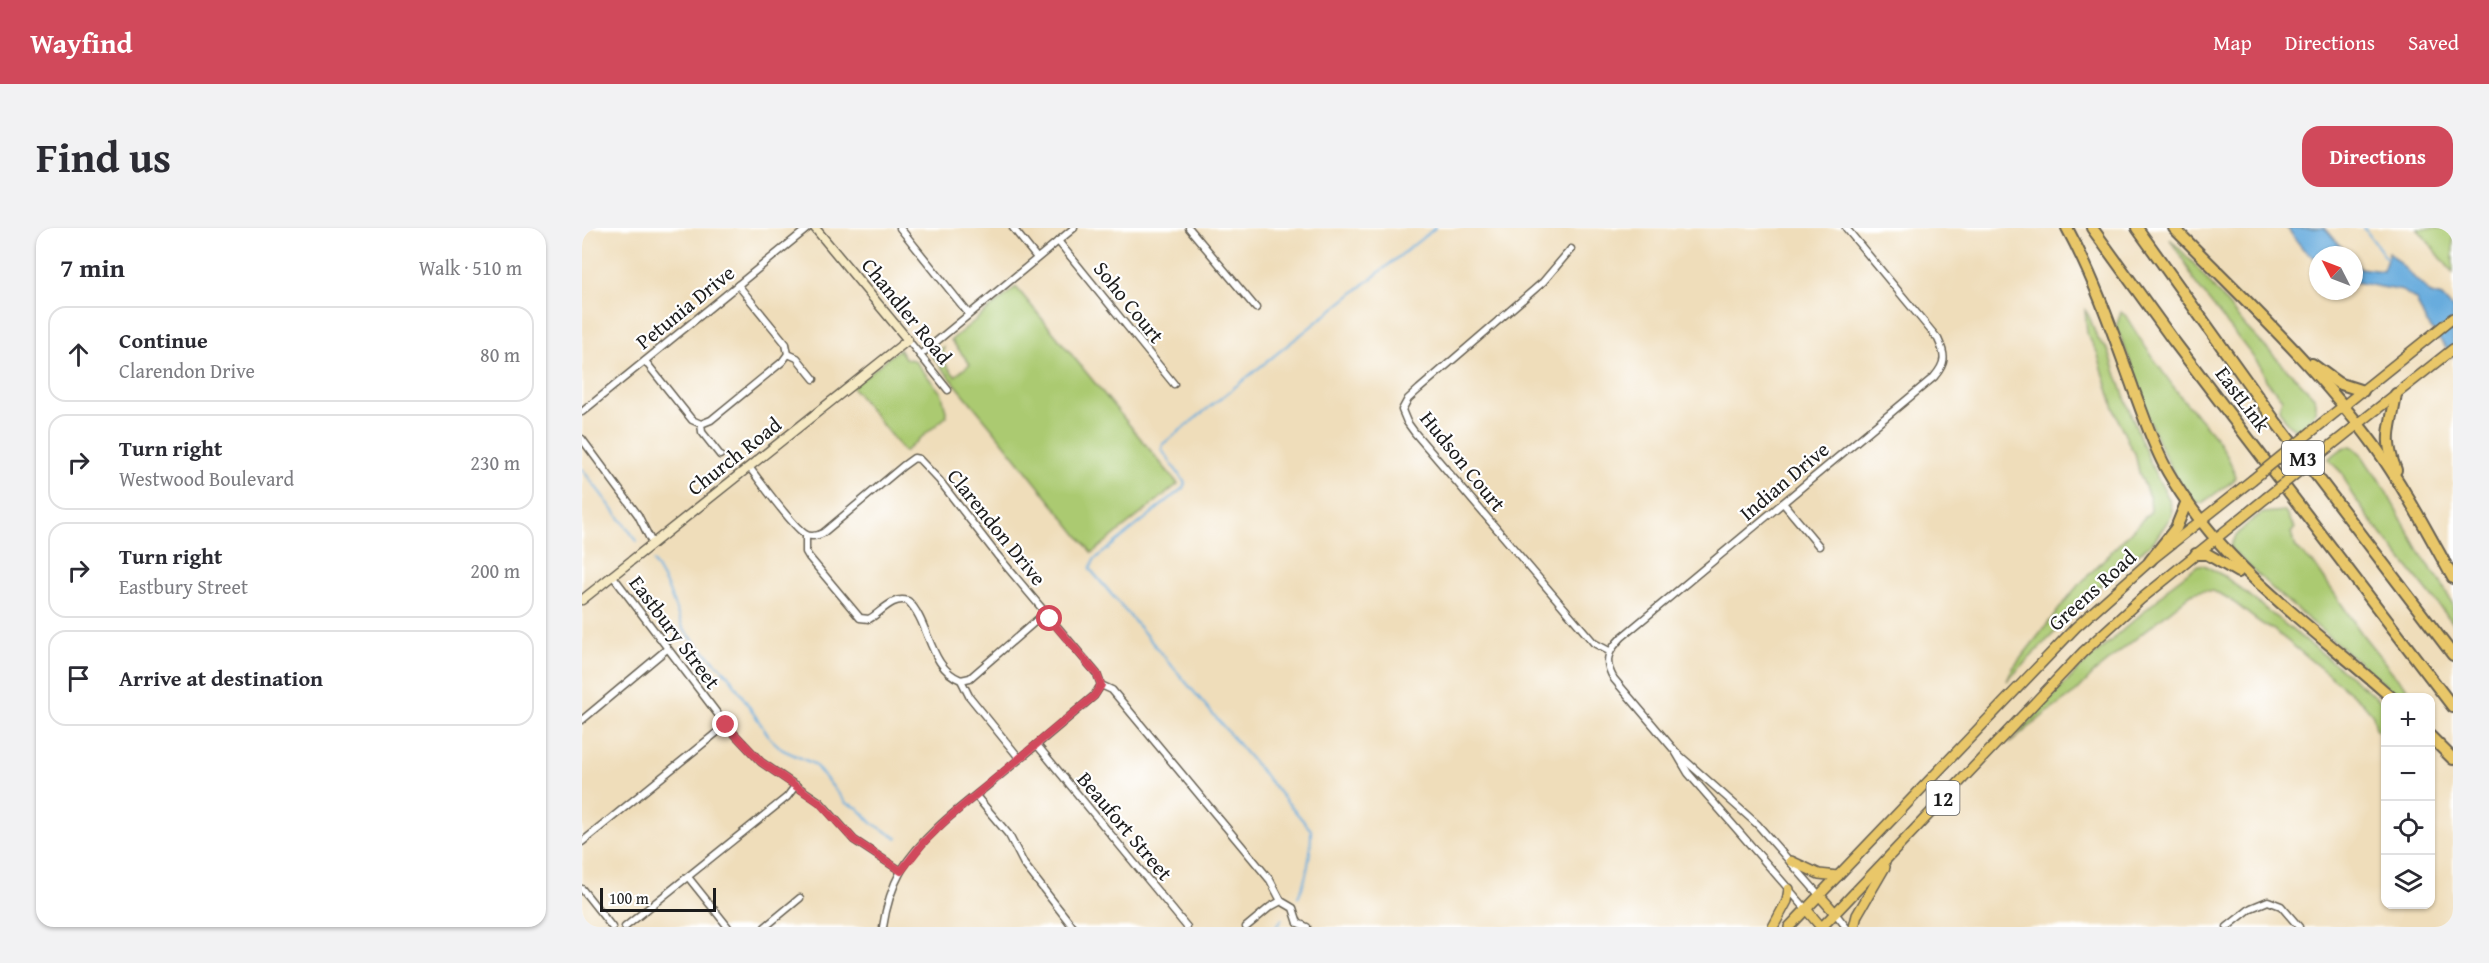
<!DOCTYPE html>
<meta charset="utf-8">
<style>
body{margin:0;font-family:"Gentium Book Plus",serif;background:#f2f2f3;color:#2b2b33}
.controls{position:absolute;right:18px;bottom:18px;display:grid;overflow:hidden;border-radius:12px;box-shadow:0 2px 4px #0004}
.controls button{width:54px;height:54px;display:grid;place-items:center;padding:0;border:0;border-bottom:2px solid #e1e1e2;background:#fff;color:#2b2b33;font:30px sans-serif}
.compass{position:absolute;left:1727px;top:18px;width:54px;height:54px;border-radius:50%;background:#fff;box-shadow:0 2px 4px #0004;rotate:312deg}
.scale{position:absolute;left:18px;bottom:15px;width:116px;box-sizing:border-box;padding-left:6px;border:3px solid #1c1c1c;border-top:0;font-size:16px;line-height:21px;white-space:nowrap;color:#1c1c1c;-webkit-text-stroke:4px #fff;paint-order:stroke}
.stop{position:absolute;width:18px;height:18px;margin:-14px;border:4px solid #d1495b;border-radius:50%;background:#fff}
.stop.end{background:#d1495b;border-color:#fff;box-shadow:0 2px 6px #0008}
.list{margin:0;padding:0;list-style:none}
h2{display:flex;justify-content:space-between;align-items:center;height:78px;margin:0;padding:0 24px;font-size:26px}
h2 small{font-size:20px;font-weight:400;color:#7c7c81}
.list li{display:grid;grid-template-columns:39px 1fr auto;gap:18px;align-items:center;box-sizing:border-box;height:96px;margin:0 12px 12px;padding:0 12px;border:2px solid #e1e1e2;border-radius:18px}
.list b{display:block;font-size:22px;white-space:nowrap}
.list p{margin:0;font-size:20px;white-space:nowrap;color:#7c7c81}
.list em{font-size:20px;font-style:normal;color:#7c7c81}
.icon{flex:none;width:33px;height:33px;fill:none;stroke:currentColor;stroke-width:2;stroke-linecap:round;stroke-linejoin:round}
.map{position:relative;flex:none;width:1871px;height:699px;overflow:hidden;border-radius:18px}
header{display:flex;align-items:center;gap:36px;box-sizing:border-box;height:84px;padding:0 30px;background:#d1495b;color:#fff}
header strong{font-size:28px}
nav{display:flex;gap:33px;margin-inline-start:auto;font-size:21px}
.intro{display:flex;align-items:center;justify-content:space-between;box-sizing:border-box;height:144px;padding:0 36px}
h1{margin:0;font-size:42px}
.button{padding:15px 27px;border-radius:18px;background:#d1495b;color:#fff;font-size:21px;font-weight:700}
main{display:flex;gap:36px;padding:0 36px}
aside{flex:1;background:#fff;border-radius:18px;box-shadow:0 2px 4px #0004}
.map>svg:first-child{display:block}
.green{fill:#abca71;stroke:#647346;stroke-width:1.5}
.water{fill:#67acdd;stroke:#42647c;stroke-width:1.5}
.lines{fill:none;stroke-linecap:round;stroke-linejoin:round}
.stream{stroke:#67acdd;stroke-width:2}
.minor-casing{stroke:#666053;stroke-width:9}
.secondary-casing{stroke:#666053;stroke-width:11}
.primary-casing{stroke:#666053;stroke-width:12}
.motorway-casing{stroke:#666053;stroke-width:14}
.minor{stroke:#fff;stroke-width:6}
.secondary{stroke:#f6e9c3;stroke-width:8}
.primary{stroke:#e9c769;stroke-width:9}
.motorway{stroke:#e9c769;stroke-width:10}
.primary-bridge-casing{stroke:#666053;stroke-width:12;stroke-linecap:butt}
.primary-bridge{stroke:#e9c769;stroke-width:9}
.route{stroke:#d1495b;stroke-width:8}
.labels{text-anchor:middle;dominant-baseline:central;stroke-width:4.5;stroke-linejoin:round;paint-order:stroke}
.shield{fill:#fff;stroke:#606060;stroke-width:1.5}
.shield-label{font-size:20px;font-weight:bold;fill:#1c1c1c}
.street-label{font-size:21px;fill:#1c1c1c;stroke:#fff}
</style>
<header>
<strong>Wayfind</strong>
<nav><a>Map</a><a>Directions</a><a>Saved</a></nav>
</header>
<div class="intro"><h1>Find us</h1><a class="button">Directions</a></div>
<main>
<aside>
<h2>7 min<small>Walk · 510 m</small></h2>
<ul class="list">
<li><svg class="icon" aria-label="ahead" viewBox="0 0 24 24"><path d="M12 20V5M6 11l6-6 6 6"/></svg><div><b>Continue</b><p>Clarendon Drive</p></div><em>80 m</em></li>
<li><svg class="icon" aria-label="right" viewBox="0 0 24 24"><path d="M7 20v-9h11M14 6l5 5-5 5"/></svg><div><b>Turn right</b><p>Westwood Boulevard</p></div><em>230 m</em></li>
<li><svg class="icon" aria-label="right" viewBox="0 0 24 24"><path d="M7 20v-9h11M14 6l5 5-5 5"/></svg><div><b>Turn right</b><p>Eastbury Street</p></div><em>200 m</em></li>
<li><svg class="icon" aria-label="arrive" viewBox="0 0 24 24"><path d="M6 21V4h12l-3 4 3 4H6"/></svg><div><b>Arrive at destination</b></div></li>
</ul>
</aside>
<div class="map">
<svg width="1871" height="699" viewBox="0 0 1871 699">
<rect width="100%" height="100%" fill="#fff"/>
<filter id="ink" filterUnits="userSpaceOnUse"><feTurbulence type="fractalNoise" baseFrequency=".0167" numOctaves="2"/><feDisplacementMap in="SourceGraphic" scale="12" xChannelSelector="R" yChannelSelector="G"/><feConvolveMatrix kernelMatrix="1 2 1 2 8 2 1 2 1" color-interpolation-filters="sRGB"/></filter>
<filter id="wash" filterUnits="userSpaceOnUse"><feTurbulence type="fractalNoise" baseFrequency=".008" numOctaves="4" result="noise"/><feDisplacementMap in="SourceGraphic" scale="24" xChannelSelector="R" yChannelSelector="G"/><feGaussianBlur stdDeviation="1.35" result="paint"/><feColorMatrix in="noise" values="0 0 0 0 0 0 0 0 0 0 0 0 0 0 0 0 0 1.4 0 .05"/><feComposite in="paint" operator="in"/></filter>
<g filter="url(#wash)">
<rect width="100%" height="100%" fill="#efddba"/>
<g class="green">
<path d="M1835,0H1871V45Z"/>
<path d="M1588,11L1613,37L1663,98L1733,170C1738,186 1726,194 1715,203L1705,195L1697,181L1700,171L1684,152L1679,139L1611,52C1607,37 1595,25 1588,11Z"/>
<path d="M434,59L596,256L510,325L410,200L350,128L362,118L361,126L358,129L373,148L388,136L369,112Z"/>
<path d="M1503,82C1510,91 1510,99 1515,109C1518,115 1524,118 1527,124C1540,164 1555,203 1571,241C1577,256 1591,271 1590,287L1572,313L1524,352L1425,453L1431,440L1492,362L1569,283L1568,271L1557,244L1553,225L1548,218L1534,187L1515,124L1505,106Z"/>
<path d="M1539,84L1544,88C1560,116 1580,143 1599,169C1620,195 1645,215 1653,249L1651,253L1620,275L1610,273C1587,241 1574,211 1560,174C1561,165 1540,111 1534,99Z"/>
<path d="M317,121L324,131L332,132L360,166L365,188L322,224L270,159Z"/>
<path d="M1769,218C1781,223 1786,241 1797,251L1844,335L1857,351L1871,377V395L1786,289L1769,265L1760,245L1746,231L1761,220Z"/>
<path d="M1702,283L1713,300L1709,305L1714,320L1733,337L1780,406L1811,445L1834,469H1818L1693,363L1648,320C1648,310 1674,287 1682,285C1689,284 1696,284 1702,283Z"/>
<path d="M1616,337H1622L1642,348L1803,476V510L1794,501L1791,487L1781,475L1692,402C1665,393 1641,350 1609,366L1515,442L1494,464L1462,487L1427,516L1498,440L1575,372L1588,358Z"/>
</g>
<g class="water">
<path d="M1705,0H1743L1766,27H1736V32L1721,21Z"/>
<path d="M1807,25L1849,66L1860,69L1871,81V129L1843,92L1834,72L1821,63L1772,54V34L1778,40L1801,43Z"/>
</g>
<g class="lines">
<g class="stream">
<path d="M1782,0L1805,31"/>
<path d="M0,241L55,313"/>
<path d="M71,333L85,358L101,400L111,412L147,448L188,510L201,522L232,536L264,575L276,580L290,595L315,610"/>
<path d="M716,669C726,648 729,625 729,602L508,341L512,332L601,260L603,255L580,222L581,216L853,0"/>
<path d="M694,699L700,691"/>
</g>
</g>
</g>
<g filter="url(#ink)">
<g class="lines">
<defs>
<g id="minor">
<path d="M318,0L387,86"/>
<path d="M431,0L455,30"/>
<path d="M607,0L674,80"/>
<path d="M476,13L592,156"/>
<path d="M989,21L961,54L837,161L826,171L820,182L825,194L833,205L1012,415L1027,423"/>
<path d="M156,57L204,116L206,126"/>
<path d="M326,112L366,162"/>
<path d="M206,126L215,130L232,151"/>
<path d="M338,127L492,0"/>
<path d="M63,133L110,192L119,196"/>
<path d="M0,184L226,0"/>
<path d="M119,196L129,192L200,134L206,126"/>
<path d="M119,196L120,204L138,227"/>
<path d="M0,211L56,287L70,315"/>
<path d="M167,239C179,254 209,297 223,306C229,310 235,308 241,305L321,238L332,230L337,231L357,252L415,327L515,446L519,457L530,462L688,652L699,673"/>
<path d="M1201,275L1237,318"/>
<path d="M224,307V324L227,329L278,390L287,391C300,384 310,368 326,373C348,394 347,440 379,452L388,450L463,385"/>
<path d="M30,347L144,497L179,534L238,574L272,612L319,643"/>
<path d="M379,452L387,468L438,531"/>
<path d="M0,492L85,421"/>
<path d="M455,517L605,699"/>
<path d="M1096,526L1175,596L1238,668"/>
<path d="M394,568L427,607L442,636L491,699"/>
<path d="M0,614L144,497"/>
<path d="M106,649L146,699"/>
<path d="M0,661L30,699"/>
<path d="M699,673L711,680L716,695"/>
<path d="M1224,681L1106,545L1093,523L1032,451C1021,433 1026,423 1040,409L1352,149C1364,135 1364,128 1356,111L1264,0"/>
<path d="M1253,685L1264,699"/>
<path d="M716,695L725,699"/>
<path d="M43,699L205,569L214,557"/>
<path d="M183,699L218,670"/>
<path d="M301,699C304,679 309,661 319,643C341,607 378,580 410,554C444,526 478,497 512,468L519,457"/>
<path d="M664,699L688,679L699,673"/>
<path d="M1645,699L1669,680L1686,673L1699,678L1717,699"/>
</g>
<path id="secondary" d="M0,372L326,112L233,0"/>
<g id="primary">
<path d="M1729,204L1871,90"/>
<path d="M1742,223L1871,121"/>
<path d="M1209,633L1237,646L1256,648"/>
<path d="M1238,668L1253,685"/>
<path d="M1224,681L1239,699"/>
<path d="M1191,699L1205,673L1207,661"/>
<path d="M1207,699L1494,399L1568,333L1670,252"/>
<path d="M1240,699L1501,424L1559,371L1684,270"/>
<path d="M1272,699L1275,687L1303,639"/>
</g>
<g id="motorway">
<path d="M1485,0C1513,52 1531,105 1551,160C1562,188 1571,218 1586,244C1640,339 1731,399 1810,470"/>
<path d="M1510,0L1591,112L1871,479"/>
<path d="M1555,0L1693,193L1871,427"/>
<path d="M1592,0C1661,70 1734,138 1792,217C1822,259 1846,305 1871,350"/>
<path d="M1730,136L1756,155L1781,163"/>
<path d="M1814,166C1810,198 1800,208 1814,242"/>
<path d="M1614,326H1625L1656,344"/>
<path d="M1568,333L1594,300L1605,273"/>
<path d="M1848,508L1871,531"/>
</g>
</defs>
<use href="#minor" class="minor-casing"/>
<use href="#secondary" class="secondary-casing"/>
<use href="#primary" class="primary-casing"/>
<use href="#motorway" class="motorway-casing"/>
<use href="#minor" class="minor"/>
<use href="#secondary" class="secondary"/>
<use href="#primary" class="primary"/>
<use href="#motorway" class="motorway"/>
<defs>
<g id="primary-bridge">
<path d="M1670,252L1729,204"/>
<path d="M1684,270L1742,223"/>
</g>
</defs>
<use href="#primary-bridge" class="primary-bridge-casing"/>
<use href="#primary-bridge" class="primary-bridge"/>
</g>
</g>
<g class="lines" filter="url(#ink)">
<path class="route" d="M144,497L179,534L237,574L272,612L319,643L341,615L364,592L512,468L519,457L515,446L468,391"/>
</g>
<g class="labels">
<g class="shield">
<rect x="1700" y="213" width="42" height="34" rx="4.5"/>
<rect x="1344.5" y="553" width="33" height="34" rx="4.5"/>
</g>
<g class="shield-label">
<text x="1721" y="230">M3</text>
<text x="1361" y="570">12</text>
</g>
<g class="street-label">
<text transform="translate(547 74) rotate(51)">Soho Court</text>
<text transform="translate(103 79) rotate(-39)">Petunia Drive</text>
<text transform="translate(325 83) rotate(51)">Chandler Road</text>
<text transform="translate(1661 171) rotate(53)">EastLink</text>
<text transform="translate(152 228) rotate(-38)">Church Road</text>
<text transform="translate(881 233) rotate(51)">Hudson Court</text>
<text transform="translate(1202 253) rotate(-40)">Indian Drive</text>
<text transform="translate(415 299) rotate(51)">Clarendon Drive</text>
<text transform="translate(1510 362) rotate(-42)">Greens Road</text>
<text transform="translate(93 404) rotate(53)">Eastbury Street</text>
<text transform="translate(543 598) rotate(50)">Beaufort Street</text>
</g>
</g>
</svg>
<div class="controls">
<button>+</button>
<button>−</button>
<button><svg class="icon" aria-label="locate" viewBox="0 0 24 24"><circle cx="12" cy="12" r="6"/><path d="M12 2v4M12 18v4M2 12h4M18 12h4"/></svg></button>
<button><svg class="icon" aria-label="layers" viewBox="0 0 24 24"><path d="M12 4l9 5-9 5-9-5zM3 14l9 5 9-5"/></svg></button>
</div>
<svg class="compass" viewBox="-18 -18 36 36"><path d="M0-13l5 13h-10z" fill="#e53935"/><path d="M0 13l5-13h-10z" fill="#7c7c81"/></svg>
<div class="scale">100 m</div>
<div class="stop" style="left:468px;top:391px"></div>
<div class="stop end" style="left:144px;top:497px"></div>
</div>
</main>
